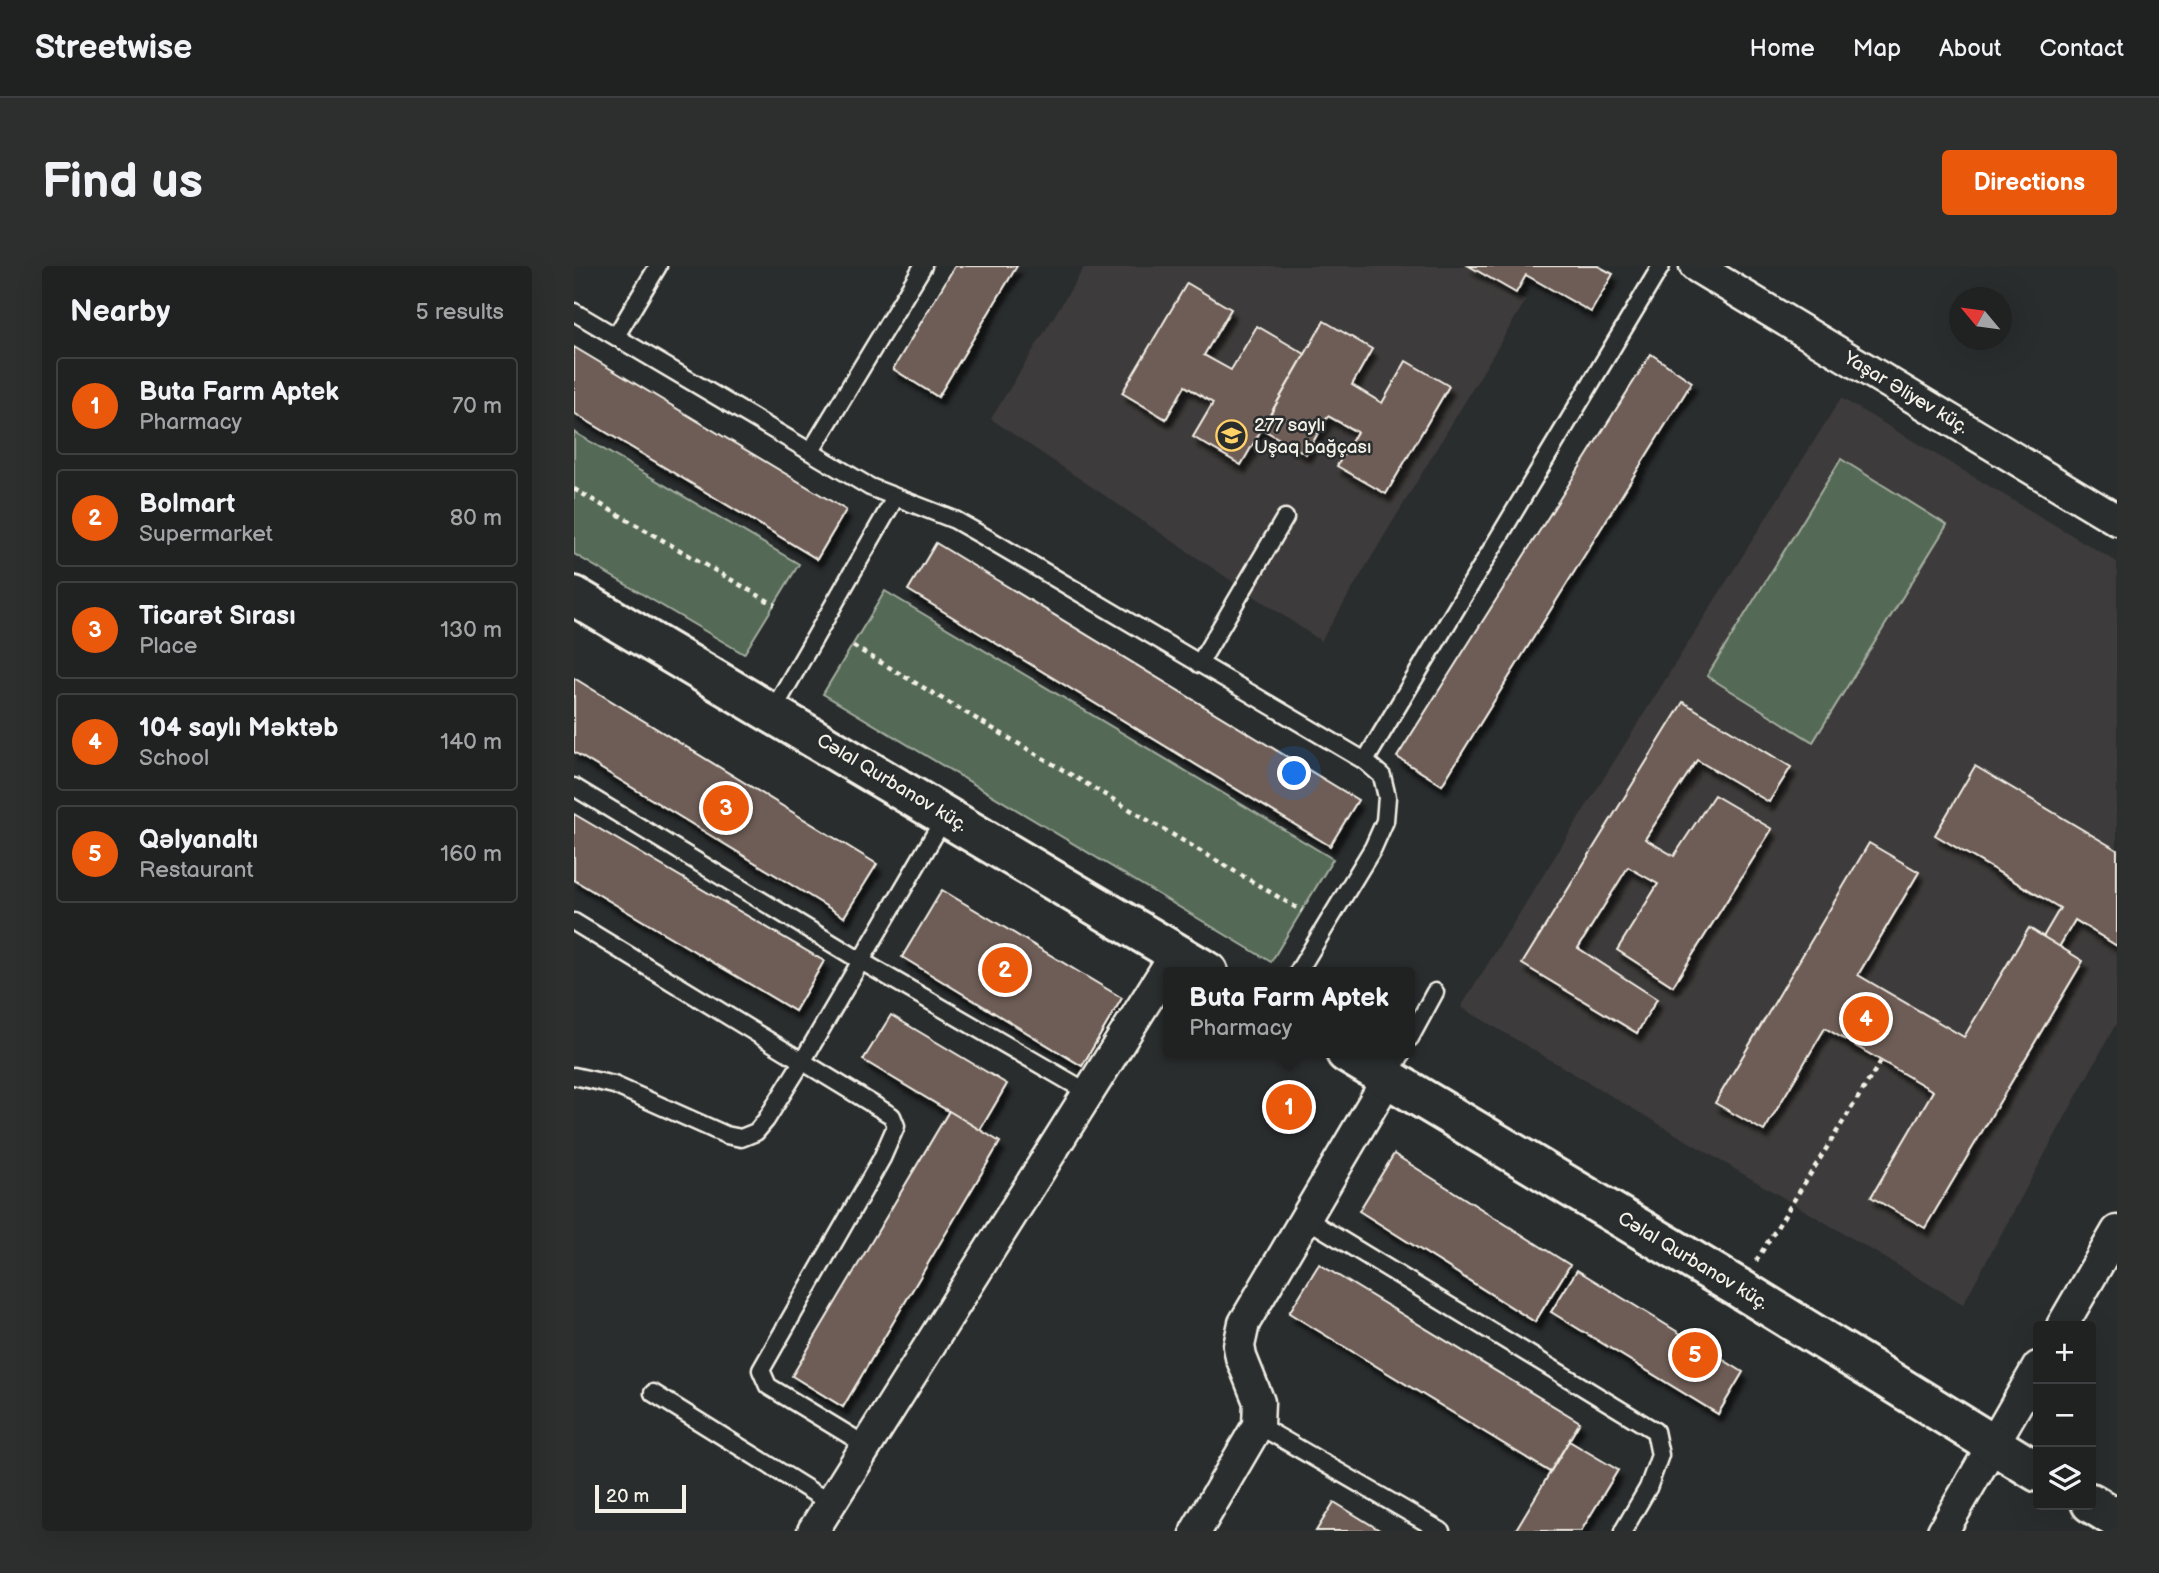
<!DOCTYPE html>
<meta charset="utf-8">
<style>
body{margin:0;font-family:"Balsamiq Sans",sans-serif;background:#2d2f2f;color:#f1f3f6}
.controls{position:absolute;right:21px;bottom:21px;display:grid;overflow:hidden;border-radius:7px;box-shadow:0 7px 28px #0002}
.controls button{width:63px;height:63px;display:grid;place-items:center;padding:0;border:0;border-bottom:2px solid #3d3f40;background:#202222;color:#f1f3f6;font:35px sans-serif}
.compass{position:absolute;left:1375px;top:21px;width:63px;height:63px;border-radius:50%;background:#202222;box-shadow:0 7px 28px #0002;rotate:299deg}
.scale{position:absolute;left:21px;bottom:18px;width:91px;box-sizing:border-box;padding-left:7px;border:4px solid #f4f1e8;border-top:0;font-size:19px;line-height:24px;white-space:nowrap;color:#f4f1e8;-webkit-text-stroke:5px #2a2d2e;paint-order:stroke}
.you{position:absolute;left:721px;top:508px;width:24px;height:24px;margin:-18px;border:5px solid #fff;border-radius:50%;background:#1a73e8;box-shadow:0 0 0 10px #1a73e833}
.badge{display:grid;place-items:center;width:46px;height:46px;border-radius:50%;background:#ea580c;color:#fff;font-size:23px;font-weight:700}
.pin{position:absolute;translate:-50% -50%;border:4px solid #fff;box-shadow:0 2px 7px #0006}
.popup{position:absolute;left:589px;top:701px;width:252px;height:91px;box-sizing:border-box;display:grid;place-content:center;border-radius:7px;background:#202222;filter:drop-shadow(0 2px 5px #0005);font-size:23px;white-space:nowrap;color:#a2a4a5}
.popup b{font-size:26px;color:#f1f3f6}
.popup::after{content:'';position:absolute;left:50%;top:100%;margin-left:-14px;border:14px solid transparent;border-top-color:#202222}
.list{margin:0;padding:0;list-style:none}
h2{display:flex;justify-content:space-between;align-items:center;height:91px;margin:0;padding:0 28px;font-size:30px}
h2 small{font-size:23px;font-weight:400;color:#a2a4a5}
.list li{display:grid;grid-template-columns:46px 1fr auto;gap:21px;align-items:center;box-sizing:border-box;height:98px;margin:0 14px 14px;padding:0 14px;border:2px solid #3d3f40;border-radius:7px}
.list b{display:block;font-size:26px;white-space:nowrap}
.list p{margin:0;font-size:23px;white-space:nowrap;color:#a2a4a5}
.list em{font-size:23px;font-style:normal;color:#a2a4a5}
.icon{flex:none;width:38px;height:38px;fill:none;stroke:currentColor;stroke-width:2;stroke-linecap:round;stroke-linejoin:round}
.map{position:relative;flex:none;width:1543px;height:1265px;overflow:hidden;border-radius:7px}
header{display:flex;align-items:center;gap:42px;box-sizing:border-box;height:98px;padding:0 35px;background:#202222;border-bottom:2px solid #3d3f40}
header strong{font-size:33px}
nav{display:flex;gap:38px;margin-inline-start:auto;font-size:24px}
.intro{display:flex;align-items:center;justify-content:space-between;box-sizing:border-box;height:168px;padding:0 42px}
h1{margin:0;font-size:49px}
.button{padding:18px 32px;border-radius:7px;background:#ea580c;color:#fff;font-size:24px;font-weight:700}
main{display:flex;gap:42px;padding:0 42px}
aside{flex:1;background:#202222;border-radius:7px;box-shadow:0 7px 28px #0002}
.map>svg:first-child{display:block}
.built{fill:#3e3b3a}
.green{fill:#556b57;stroke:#a4aea0;stroke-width:2}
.building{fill:#6e5d57;stroke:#f4f1e8;stroke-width:2;filter:url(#shadow)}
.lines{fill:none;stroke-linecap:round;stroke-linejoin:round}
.lane-casing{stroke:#f4f1e8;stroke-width:21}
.street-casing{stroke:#f4f1e8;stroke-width:35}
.secondary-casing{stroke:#f4f1e8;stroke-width:44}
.path{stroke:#f4f1e8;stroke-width:4.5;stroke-dasharray:5 5;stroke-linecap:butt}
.lane{stroke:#2a2d2e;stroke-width:16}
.street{stroke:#2a2d2e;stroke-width:30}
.secondary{stroke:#2a2d2e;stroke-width:38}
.labels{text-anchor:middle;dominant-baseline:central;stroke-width:5;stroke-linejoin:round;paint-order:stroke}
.street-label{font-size:19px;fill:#f4f1e8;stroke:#2a2d2e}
.poi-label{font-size:19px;fill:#f4f1e8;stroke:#2a2d2e;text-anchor:start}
</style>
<header>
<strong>Streetwise</strong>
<nav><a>Home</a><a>Map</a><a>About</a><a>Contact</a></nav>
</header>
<div class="intro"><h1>Find us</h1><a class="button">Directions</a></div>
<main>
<aside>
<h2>Nearby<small>5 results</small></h2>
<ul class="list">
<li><span class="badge">1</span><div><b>Buta Farm Aptek</b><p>Pharmacy</p></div><em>70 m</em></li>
<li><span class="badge">2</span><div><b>Bolmart</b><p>Supermarket</p></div><em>80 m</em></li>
<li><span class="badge">3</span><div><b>Ticarət Sırası</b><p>Place</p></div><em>130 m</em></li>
<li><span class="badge">4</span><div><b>104 saylı Məktəb</b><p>School</p></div><em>140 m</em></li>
<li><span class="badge">5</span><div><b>Qəlyanaltı</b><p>Restaurant</p></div><em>160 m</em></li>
</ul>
</aside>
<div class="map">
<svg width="1543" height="1265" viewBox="0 0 1543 1265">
<defs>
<filter id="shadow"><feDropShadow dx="4.5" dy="8" stdDeviation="2" flood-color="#0009"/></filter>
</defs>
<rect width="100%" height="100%" fill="#2a2d2e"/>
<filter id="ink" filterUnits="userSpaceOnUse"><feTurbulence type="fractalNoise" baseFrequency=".0143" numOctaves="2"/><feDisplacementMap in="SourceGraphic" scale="14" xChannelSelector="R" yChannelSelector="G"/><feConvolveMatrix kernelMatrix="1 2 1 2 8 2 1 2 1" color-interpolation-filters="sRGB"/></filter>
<g filter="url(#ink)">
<g class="built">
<path d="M511,0H895L952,34L747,375L417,153Z"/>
<path d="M1267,132L1543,296V756L1389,1038L887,741Z"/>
</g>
<g class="green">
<path d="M0,166L225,298L170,388L0,288Z"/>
<path d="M1267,193L1373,259L1239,476L1133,410Z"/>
<path d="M311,325L759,593L697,696L249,428Z"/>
</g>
<g class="building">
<path d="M381,0H443L364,131L319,103Z"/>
<path d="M895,0H1024L1039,8L1017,46L952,9L942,27Z"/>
<path d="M613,17L657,43L630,89L657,104L683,60L731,88L667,199L619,171L639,137L611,120L592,153L548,127Z"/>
<path d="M750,55L798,83L778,119L808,137L832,95L875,120L812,228L763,200L783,166L754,150L732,188L688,163Z"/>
<path d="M0,81L272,244L243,293L0,147Z"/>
<path d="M1077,88L1118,116L868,519L823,491Z"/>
<path d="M362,277L784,534L756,580L334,324Z"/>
<path d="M0,412L303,598L270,651L0,486Z"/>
<path d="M1109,436L1217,501L1195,536L1123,494L1071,573L1100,590L1140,529L1198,563L1099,720L1043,684L1084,618L1054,601L1004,682L1083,733L1063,767L948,698Z"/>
<path d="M1401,500L1543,584V680L1501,654L1485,681L1469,671L1486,642L1361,569Z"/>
<path d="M0,548L250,695L221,745L0,614Z"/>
<path d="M1295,577L1345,606L1284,709L1390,771L1455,662L1509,695L1351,962L1297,931L1359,825L1251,762L1190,865L1141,837Z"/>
<path d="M368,624L548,732L508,800L328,691Z"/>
<path d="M317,749L433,818L406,864L289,794Z"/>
<path d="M375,845L426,876L269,1141L218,1110Z"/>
<path d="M820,888L996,999L961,1056L785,945Z"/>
<path d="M745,998L1006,1156L976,1206L715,1047Z"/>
<path d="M1003,1004L1169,1106L1144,1148L977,1046Z"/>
<path d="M995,1175L1044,1204L1007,1265H941Z"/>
<path d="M760,1236L807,1265H742Z"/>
</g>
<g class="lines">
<defs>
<g id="lane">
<path d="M0,46L296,221L381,254L418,275L791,495"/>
<path d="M42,70L84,0"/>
<path d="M237,185L349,0"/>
<path d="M625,398L711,252"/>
<path d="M198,446L321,232"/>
<path d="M0,521L287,695L515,827"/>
<path d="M0,656L318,850L322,860L308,892L187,1104L194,1120L293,1180"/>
<path d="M724,706L799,582L811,555L813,531L808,510L791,495L1087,0"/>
<path d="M836,772L861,726"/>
<path d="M0,810L40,819L152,869L167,872L182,866L192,854L228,796L372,549"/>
<path d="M814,812L828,787"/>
<path d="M731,952L1081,1165L1086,1189L1074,1222L1049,1265"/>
<path d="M79,1127L256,1237"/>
<path d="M684,1159L867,1265"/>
</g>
<g id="street">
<path d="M1121,0L1543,254"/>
<path d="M1488,1060L1543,965"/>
<path d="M239,1265L602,687"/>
<path d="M622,1265L684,1159L685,1136L667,1091L665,1080L670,1057L814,812"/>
<path d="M1369,1265L1464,1101"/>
</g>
<g id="secondary">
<path d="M0,330L634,706"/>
<path d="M772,787L1165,1022L1464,1206"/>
<path d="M1517,1237L1543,1253"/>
</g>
</defs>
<use href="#lane" class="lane-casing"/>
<use href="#street" class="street-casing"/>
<use href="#secondary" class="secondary-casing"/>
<g class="path">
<path d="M0,223L201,339"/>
<path d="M279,380L728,645"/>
<path d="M1182,995L1307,795"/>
</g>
<use href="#lane" class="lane"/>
<use href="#street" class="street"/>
<use href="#secondary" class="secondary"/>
</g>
</g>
<defs>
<symbol id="school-ring" viewBox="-11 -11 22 22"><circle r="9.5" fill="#2a2d2e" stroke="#ffd166" stroke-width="1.5"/><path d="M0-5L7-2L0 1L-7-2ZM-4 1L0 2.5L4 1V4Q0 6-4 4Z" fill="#ffd166"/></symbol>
</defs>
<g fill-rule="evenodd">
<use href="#school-ring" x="640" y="152" width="35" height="35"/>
</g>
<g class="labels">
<g class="street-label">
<text transform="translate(1332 127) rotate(31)">Yaşar Əliyev küç.</text>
<text transform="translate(318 517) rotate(31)">Cəlal Qurbanov küç.</text>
<text transform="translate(1119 995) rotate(31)">Cəlal Qurbanov küç.</text>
</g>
<g class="poi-label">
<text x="680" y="159">277 saylı<tspan x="680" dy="22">Uşaq bağçası</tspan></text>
</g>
</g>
</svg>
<div class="controls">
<button>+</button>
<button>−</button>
<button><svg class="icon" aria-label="layers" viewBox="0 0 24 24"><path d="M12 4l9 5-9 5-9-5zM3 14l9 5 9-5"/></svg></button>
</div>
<svg class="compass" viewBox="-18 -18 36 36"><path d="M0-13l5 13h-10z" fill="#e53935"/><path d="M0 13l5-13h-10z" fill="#a2a4a5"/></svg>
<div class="scale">20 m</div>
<div class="you"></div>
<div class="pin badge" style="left:715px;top:841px">1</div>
<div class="popup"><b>Buta Farm Aptek</b>Pharmacy</div>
<div class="pin badge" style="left:431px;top:704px">2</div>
<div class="pin badge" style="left:152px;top:542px">3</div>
<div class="pin badge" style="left:1292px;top:753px">4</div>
<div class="pin badge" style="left:1121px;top:1089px">5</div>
</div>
</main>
